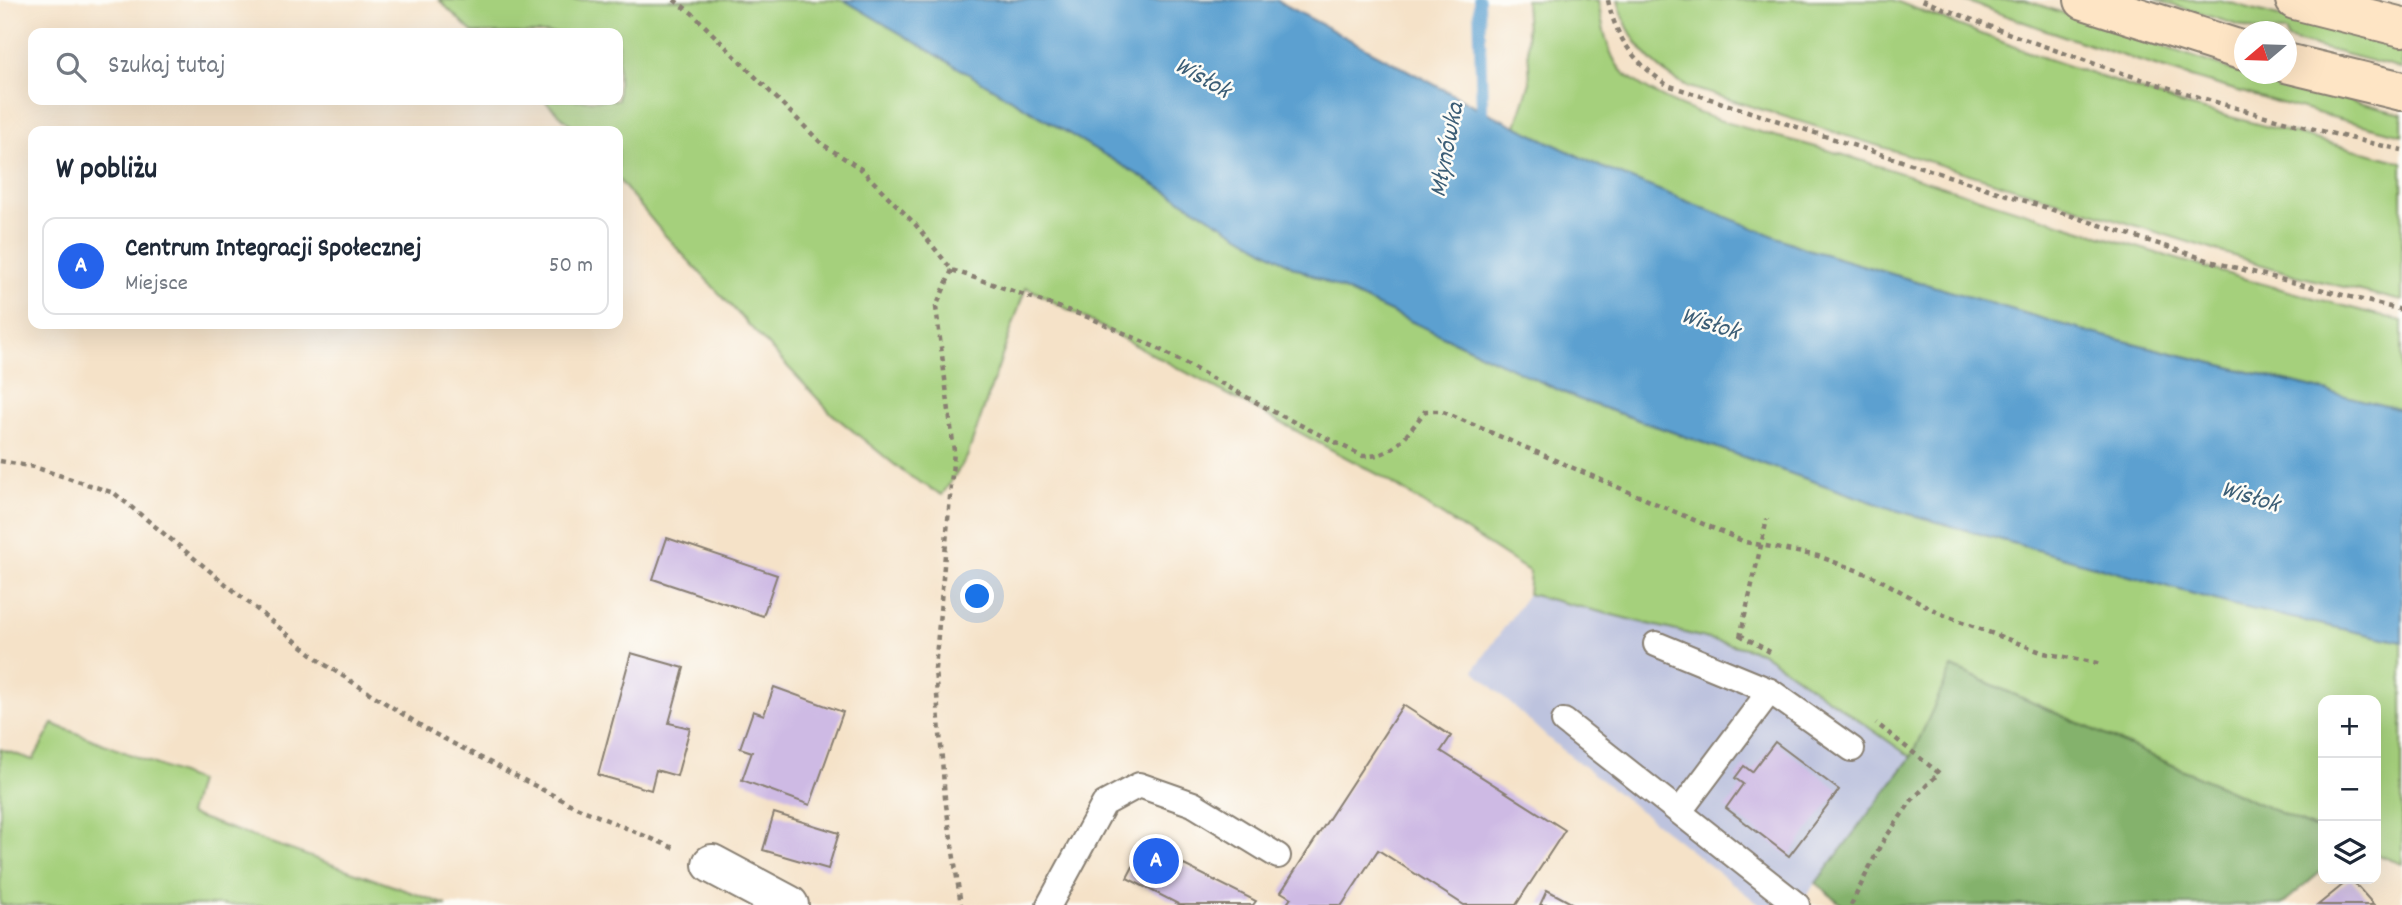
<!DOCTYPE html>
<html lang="pl">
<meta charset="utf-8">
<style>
body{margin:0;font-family:Dekko,sans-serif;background:#f6f6f7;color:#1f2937}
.controls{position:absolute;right:21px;bottom:21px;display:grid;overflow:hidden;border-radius:14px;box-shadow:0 7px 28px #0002}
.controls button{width:63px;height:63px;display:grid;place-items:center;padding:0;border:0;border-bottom:2px solid #e0e1e3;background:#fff;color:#1f2937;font:35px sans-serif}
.compass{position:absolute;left:2234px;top:21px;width:63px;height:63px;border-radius:50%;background:#fff;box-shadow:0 7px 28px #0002;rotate:251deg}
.you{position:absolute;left:978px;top:597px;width:24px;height:24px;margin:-18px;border:5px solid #fff;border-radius:50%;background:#1a73e8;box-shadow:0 0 0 10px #1a73e833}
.badge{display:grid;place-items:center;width:46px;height:46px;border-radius:50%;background:#2563eb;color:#fff;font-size:23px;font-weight:700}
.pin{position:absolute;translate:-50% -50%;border:4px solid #fff;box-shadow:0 2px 7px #0006}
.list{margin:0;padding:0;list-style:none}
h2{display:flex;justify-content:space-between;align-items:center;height:91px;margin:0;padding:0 28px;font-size:30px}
h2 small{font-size:23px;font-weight:400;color:#747a83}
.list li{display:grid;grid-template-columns:46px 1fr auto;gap:21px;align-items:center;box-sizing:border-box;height:98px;margin:0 14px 14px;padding:0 14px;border:2px solid #e0e1e3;border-radius:14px}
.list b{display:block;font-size:26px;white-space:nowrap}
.list p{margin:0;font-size:23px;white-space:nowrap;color:#747a83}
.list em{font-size:23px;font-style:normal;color:#747a83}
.icon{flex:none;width:38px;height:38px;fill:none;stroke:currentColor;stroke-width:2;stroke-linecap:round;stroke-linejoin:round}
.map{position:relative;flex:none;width:2402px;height:905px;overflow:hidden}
.search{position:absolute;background:#fff;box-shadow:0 7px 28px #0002;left:28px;top:28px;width:595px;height:77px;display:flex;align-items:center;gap:18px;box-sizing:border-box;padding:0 24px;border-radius:14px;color:#747a83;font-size:26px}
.panel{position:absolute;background:#fff;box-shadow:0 7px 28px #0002;left:28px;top:126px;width:595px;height:203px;border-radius:14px}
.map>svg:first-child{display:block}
.industrial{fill:#bdc3de}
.green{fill:#a5d07c;stroke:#60764c;stroke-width:2}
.forest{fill:#84b26c;stroke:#506744;stroke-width:2}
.water{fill:#5ba0d0;stroke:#3c5e76;stroke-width:2}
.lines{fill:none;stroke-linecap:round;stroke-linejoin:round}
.stream{stroke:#5ba0d0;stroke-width:12}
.building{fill:#cebae4}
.service-casing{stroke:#887f72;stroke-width:28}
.minor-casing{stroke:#887f72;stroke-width:42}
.secondary-casing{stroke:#887f72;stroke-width:42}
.path{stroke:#887f72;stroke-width:4.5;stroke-dasharray:5 5;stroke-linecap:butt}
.service{stroke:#fff;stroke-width:24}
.minor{stroke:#fff;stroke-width:38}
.secondary{stroke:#fee5c5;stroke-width:38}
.labels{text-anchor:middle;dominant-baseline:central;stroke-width:5;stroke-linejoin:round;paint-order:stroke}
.water-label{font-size:26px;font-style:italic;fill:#3c5e76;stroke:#fdfcf7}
</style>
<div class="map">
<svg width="2402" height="905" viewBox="0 0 2402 905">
<rect width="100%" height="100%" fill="#fdfcf7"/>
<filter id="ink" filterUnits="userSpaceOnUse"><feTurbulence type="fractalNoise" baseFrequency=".0143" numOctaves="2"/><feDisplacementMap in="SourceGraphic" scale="14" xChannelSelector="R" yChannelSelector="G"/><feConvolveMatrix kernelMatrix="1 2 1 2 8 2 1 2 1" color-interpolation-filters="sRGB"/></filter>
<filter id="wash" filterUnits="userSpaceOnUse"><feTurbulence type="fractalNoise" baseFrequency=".00686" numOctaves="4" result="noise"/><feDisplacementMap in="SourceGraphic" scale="28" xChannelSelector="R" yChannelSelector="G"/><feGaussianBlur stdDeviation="1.57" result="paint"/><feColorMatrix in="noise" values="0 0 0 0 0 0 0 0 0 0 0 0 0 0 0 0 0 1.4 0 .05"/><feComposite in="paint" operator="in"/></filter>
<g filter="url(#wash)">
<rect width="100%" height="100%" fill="#f5e2c8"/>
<path class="industrial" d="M1528,594L1761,652L1911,757L1799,905H1760L1549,739L1474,670Z"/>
<g class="green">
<path d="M439,0H844L1292,266L1578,399L1895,510L2233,605L2402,642V864L2376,854V700H2323V832L1953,667L1911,757L1761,652L1528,594L1530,572L1381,476L1026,287L967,457L942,495L906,474L831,413L662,232L618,179V131H577L544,100H618V33H473Z"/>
<path d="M1525,0H1598C1601,20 1608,61 1625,74C1688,123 1782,134 1857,159C2038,217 2218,275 2402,321V410L2088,332L1804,248L1601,167L1516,126L1530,82Z"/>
<path d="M1618,0H1893L2036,55L2181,104L2402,162V301L2298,276L1689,87C1653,70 1627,39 1618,0Z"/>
<path d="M1963,0H2025L2244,74L2402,114V135C2253,98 2107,54 1963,0Z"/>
<path d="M2155,0H2220L2402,50V69L2287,39L2286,32L2258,31Z"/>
<path d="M53,724L198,781L189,814L447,905H0V749L33,760Z"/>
</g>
<path class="forest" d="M1952,667L2323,832V870L2281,905H1842L1816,883L1911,757Z"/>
<path class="water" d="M844,0H1276L1482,110L1601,167L1804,248L2088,332L2402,410V642L2233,605L1895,510L1578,399L1292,266Z"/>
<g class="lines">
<path class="stream" d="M1479,0L1482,110L1479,125"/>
</g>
<g id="blocks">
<g class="building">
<path d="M667,538L777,575L763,616L653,579Z"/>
<path d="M631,653L684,668L669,723L690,728L677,776L656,770L651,790L598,775Z"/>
<path d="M774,687L843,712L810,805L742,780L752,752L740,748L753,711L764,715Z"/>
<path d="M1403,705L1451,736L1441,751L1565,830L1516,905H1464L1378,850L1342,905H1286L1291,898L1281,892Z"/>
<path d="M1775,742L1839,790L1789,856L1726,808L1743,784L1735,778L1744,766L1752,772Z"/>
<path d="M774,813L839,833L828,869L763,850Z"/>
<path d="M1144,845L1256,901L1253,905H1180L1127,878Z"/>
<path d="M2351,879L2374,905H2318L2350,879Z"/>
<path d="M1547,890L1575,905H1540Z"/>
</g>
</g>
</g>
<g filter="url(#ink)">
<use href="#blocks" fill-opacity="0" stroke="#887f72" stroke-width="2"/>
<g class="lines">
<defs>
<g id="service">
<path d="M1656,644L1770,691L1852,749"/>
<path d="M1564,721L1797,905"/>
<path d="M1680,811L1770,691"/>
<path d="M1049,905L1104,804L1139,785L1193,804L1278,856"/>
</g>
<path id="minor" d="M712,864L789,905"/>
<g id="secondary">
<path d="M2084,0L2244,51"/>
<path d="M2295,0L2402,27"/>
<path d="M2286,63L2402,91"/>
</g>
</defs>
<use href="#service" class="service-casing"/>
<use href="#minor" class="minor-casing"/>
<use href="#secondary" class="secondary-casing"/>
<g class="path">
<path d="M674,0L692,13L822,144L861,169L915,224L952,270L1093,319L1155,347L1274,412L1363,456C1394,458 1408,433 1425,411H1441L1745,542L1818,556L1875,577L1941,614L2044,653L2103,664"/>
<path d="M1608,0C1616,40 1635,62 1667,85L2217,263L2402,310"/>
<path d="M1922,0C2077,62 2239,114 2402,150"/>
<path d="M952,270L936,307L954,451L935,669L945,798L961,905"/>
<path d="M0,461L34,467L114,493L324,664L431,732L576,807L676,849"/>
<path d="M1740,635L1770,652"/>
<path d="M1740,637L1767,519"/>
<path d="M1851,905L1881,844L1912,800L1939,773L1876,723"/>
</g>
<use href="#service" class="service"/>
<use href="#minor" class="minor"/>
<use href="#secondary" class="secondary"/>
</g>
</g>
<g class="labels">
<g class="water-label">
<text transform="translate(1202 79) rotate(30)">Wisłok</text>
<text transform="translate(1448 150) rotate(-79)">Młynówka</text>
<text transform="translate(1710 325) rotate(18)">Wisłok</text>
<text transform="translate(2250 498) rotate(17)">Wisłok</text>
</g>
</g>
</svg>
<div class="controls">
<button>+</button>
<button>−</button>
<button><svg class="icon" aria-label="layers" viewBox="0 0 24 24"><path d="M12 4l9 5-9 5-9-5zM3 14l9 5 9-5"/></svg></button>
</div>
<svg class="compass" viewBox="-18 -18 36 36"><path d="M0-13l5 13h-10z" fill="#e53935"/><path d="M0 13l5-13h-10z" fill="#747a83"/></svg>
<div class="you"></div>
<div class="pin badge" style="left:1156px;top:861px">A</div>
<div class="search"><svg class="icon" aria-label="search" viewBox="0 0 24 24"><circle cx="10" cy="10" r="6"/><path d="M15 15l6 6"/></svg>Szukaj tutaj</div>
<section class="panel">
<h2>W pobliżu<small></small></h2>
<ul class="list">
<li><span class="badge">A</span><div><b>Centrum Integracji Społecznej</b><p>Miejsce</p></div><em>50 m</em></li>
</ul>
</section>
</div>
